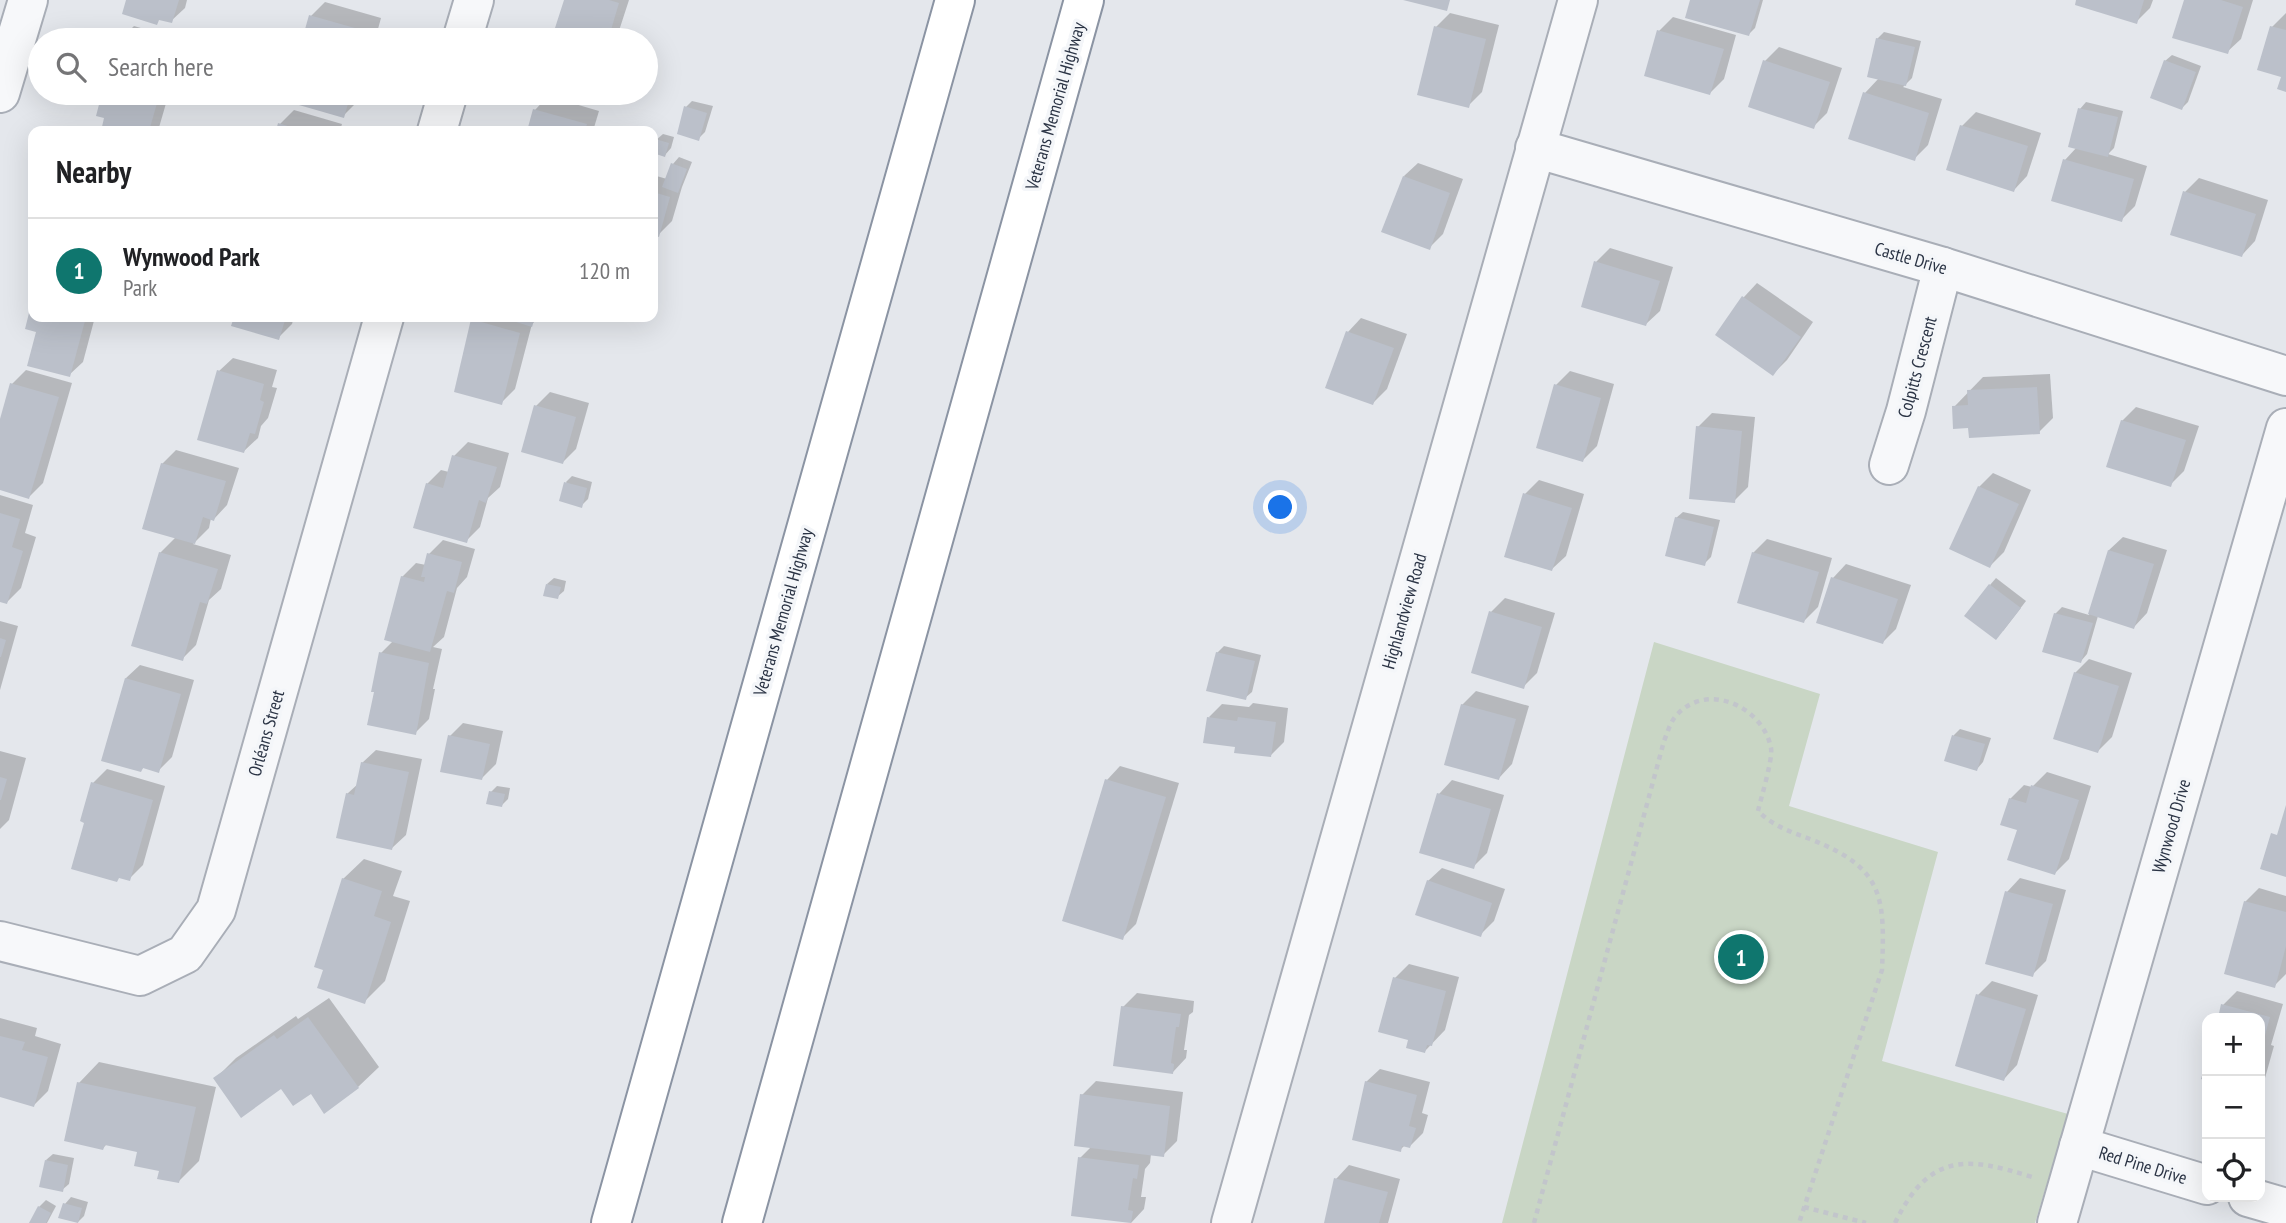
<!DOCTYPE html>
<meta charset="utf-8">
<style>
body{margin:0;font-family:"PT Sans Narrow",sans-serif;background:#f2f2f2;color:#202124}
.controls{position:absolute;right:21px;bottom:21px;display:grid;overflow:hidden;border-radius:14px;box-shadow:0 7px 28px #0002}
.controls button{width:63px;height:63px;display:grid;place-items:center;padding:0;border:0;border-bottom:2px solid #e0e0e0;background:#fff;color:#202124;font:35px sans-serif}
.you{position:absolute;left:1281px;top:508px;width:24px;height:24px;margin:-18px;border:5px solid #fff;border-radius:50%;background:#1a73e8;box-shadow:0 0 0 10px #1a73e833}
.badge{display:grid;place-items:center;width:46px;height:46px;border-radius:50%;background:#0f766e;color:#fff;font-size:23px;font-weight:700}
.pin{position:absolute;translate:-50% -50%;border:4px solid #fff;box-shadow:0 2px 7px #0006}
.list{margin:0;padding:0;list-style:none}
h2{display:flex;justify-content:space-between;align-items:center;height:91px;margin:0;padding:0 28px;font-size:30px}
h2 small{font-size:23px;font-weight:400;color:#757577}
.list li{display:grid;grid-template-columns:46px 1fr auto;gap:21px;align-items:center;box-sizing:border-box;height:105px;padding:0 28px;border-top:2px solid #e0e0e0}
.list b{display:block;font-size:26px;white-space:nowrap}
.list p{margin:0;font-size:23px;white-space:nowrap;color:#757577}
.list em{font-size:23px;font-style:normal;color:#757577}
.icon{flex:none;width:38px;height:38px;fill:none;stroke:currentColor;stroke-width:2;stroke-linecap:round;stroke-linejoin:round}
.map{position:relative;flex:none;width:2286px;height:1223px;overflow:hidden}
.search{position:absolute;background:#fff;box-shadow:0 7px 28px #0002;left:28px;top:28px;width:630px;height:77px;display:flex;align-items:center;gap:18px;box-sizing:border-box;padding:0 24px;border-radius:38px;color:#757577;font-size:26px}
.panel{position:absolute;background:#fff;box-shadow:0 7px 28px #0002;left:28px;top:126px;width:630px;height:196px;border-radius:14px}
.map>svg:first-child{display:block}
.green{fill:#c9d6c5}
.shadow{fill:#0003}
.building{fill:#bbc0ca}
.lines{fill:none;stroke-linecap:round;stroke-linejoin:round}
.minor-casing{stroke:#a9aeb7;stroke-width:42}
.highway-casing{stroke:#8b94a3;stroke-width:42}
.path{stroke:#c2c5cb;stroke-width:4.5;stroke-dasharray:5 5;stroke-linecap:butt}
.minor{stroke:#f7f8fa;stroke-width:38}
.highway{stroke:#fff;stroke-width:38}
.labels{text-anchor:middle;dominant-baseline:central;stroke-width:7;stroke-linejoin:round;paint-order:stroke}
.street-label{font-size:18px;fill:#2b3445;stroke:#f4f6f9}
</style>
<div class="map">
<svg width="2286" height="1223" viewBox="0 0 2286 1223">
<rect width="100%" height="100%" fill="#e4e7ec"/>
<path class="green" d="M1654,642L1820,694L1789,806L1938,852L1882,1061L2068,1114L2035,1223H1502Z"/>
<g class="shadow">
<path d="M127,0H187L185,8L171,21Z"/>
<path d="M566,0H629L616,40H564L568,30Z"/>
<path d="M1692,0H1763L1755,28L1749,34Z"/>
<path d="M2078,0H2153L2150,8L2136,22Z"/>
<path d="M2186,0H2253L2241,39L2227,52Z"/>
<path d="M325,2L381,18L375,40H304L311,16Z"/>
<path d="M1450,13L1499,25L1482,92L1468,106L1436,27Z"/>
<path d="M2286,13V90L2272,27Z"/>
<path d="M1673,17L1736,35L1724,79L1710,93L1659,31Z"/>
<path d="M134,26L168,36L167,40H120Z"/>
<path d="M1884,32L1921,41L1912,78L1903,87L1942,99L1928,145L1914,159L1865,93L1879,78L1877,39Z"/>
<path d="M1779,47L1842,68L1827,113L1813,127L1765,61Z"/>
<path d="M2172,55L2201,66L2188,102L2182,108L2165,61Z"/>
<path d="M104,93H169L158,131H102L106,117L98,114Z"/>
<path d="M289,93H360L357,102L343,116L287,100Z"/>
<path d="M548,96L599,111L593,131H529L535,110Z"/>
<path d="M692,101L713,106L705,132L698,139L686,107Z"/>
<path d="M2086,102L2123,111L2114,148L2108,154L2147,166L2135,206L2121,220L2065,160L2077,147L2080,109Z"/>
<path d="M294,110L342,124L340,131H278L280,124Z"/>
<path d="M1976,112L2041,133L2027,176L2014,190L1948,169L1962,126Z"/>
<path d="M663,134L674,137L671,148L665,155L656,140Z"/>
<path d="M679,157L692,162L682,187L672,221L658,235L653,233V175L667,179L673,164Z"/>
<path d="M1418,163L1463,179L1443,234L1429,248L1404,176Z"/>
<path d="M2199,178L2268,200L2255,241L2242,255L2185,192Z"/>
<path d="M1610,248L1673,267L1660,311L1646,324L1596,262Z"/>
<path d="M1757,283L1813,322L1787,360L1773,374L1717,335L1744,297Z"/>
<path d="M33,304V317H95L83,362L69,375L38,330L27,327Z"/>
<path d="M236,317H294L292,324L278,338L234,325Z"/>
<path d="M476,317H539L532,324L515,389L501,403L473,320Z"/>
<path d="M1361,318L1407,334L1387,389L1373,403L1328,387L1348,332Z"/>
<path d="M233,358L277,370L272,387L277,388L268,418L261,426L258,438L244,451L219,371Z"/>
<path d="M26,370L72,383L43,483L29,497L0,488V425L12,384Z"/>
<path d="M1570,371L1614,384L1597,446L1583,460L1556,385Z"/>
<path d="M2050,374L2053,418L2039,432L1970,427L1954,407L1983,377Z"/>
<path d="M550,392L589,403L576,449L562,463L536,406Z"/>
<path d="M2136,407L2199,426L2184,471L2170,485L2122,421Z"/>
<path d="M1712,413L1755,417L1748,487L1734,501L1698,427Z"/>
<path d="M468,442L509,453L500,487L488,498L480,527L466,541L427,484L441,470L449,472L454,456Z"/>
<path d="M176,450L239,468L227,505L214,519L211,518L209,528L193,544L231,555L221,589L209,600L196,645L182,659L160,553L176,537L162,464Z"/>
<path d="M1993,473L2031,490L2004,552L1990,566L1979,487Z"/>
<path d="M572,476L592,482L588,499L581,506L566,482Z"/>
<path d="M1539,480L1584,494L1566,556L1552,569L1525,494Z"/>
<path d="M0,495L33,505L25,533L36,537L21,588L7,602L0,600Z"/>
<path d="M1683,512L1720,520L1711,557L1704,564L1676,518Z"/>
<path d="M2123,537L2167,550L2147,613L2134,627L2098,616L2087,654L2081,661L2055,614L2062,607L2089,615L2109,550Z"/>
<path d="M1767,539L1832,558L1818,607L1804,621L1753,553Z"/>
<path d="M443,540L475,549L467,577L457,588L444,637L433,647L442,649L433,689H435L429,719L415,733L381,653L393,641L402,577L416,563L426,565L429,554Z"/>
<path d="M1846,564L1911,585L1896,629L1883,642L1833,578Z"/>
<path d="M554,578L566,581L564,591L557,597L547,584Z"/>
<path d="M1996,578L2026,601L2003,631L1990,585Z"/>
<path d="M1505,598L1555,613L1537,673L1523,687L1491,612Z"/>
<path d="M0,621L18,626L0,690Z"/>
<path d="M1224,646L1261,655L1252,692L1245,698L1217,653Z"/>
<path d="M2089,659L2132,673L2112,737L2098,751L2075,673Z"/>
<path d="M140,665L194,680L172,757L158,771L144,767L141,770L126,678Z"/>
<path d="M1476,691L1529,706L1512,764L1499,778L1462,705Z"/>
<path d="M1253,703L1288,708L1284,742L1270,756L1237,746L1209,717L1222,704L1249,707Z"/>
<path d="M463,723L503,731L496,764L482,778L450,736Z"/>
<path d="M1960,729L1991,738L1983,762L1977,769L1946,760L1954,735Z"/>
<path d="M376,750L422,759L406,835L392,848L347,794L359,783L362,763Z"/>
<path d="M0,751L26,758L9,820L0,829Z"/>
<path d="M1120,766L1179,783L1136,924L1122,938L1107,780Z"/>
<path d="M107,769L165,786L143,865L129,879L86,822L93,783Z"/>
<path d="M2047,772L2091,786L2069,859L2055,873L2019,829L2010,799L2024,785L2032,787Z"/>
<path d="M1452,780L1504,795L1487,853L1473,867L1439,794Z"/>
<path d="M497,786L510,788L508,799L502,805L491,792Z"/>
<path d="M364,859L402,871L393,896L410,901L385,981L364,1002L325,968L343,879Z"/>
<path d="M1442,868L1505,889L1494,921L1480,935L1428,881Z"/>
<path d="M2020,878L2066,890L2046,961L2032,975L2007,892Z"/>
<path d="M2259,888L2286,896V974L2274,986L2245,902Z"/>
<path d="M1409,964L1459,977L1445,1030L1425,1051L1411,1039L1395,978Z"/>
<path d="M1992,981L2038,995L2017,1065L2004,1079L1978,995Z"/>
<path d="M2237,991L2283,1004L2271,1045L2274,1046L2265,1078L2260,1083V1018H2219L2223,1005Z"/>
<path d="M1137,993L1194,1001L1193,1012L1189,1015L1184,1050H1187L1186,1058L1173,1072L1123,1007Z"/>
<path d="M329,998L379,1067L358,1087L311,1092L215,1079L236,1058L296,1016L298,1019Z"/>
<path d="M0,1018L37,1028L35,1036L61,1044L48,1091L34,1105L0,1095Z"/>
<path d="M99,1062L216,1087L199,1161L179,1181L161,1170L139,1151L107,1144L103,1148L79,1083Z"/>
<path d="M1380,1069L1430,1082L1422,1113L1428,1115L1423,1133L1410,1146L1405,1145L1400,1150L1366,1082Z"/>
<path d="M1096,1081L1183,1092L1177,1141L1163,1155L1151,1154L1150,1163L1145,1169L1141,1197H1146L1144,1209L1131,1223L1080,1158L1091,1147L1082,1095Z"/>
<path d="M53,1154L74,1158L69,1184L62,1190L46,1160Z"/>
<path d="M1349,1165L1400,1179L1388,1223H1325L1336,1179Z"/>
<path d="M71,1197L88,1202L84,1216L78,1222L65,1204Z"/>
<path d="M46,1200L56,1206L47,1223H31L39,1207Z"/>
</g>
<g class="building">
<path d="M126,0H179L172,23L159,20L157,25L122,14Z"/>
<path d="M564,0H609L619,3L608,40H563L565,31L555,28Z"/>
<path d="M1403,0H1450L1447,11Z"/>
<path d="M1690,0H1760L1749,36L1685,18Z"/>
<path d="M2076,0H2144L2137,24L2075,5Z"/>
<path d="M2184,0H2221L2243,7L2228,54L2172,38Z"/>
<path d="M309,15L369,32L366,40H302Z"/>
<path d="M1434,26L1486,39L1469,108L1417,95Z"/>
<path d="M2270,26L2286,30V92L2277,89L2281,77L2257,70Z"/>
<path d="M1657,30L1724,49L1710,95L1644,76Z"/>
<path d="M1876,38L1915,47L1906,86L1867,77Z"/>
<path d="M1763,60L1830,82L1814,129L1748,107Z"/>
<path d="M2164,60L2196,72L2182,110L2150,98Z"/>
<path d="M1863,92L1929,113L1915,161L1848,139Z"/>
<path d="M102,93H160L149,131H101L104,118L96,116Z"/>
<path d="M287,93H351L344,118L285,101Z"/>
<path d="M571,93H592L590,99Z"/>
<path d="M684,106L707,113L699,141L677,134Z"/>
<path d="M2078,108L2118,117L2108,157L2068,147Z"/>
<path d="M533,109L587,124L585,131H527Z"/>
<path d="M278,123L304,131H276Z"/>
<path d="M1960,125L2028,146L2014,192L1946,170Z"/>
<path d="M655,139L669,143L665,157L653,153Z"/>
<path d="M2063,159L2134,179L2122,222L2051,201Z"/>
<path d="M671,163L687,169L678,193L662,187Z"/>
<path d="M1403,176L1450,193L1430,250L1381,232Z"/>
<path d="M2183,191L2256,214L2242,257L2170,235Z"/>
<path d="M653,192L670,197L659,237L653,235Z"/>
<path d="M1594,261L1660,281L1646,326L1581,307Z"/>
<path d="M1742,296L1801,337L1773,376L1715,335Z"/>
<path d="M32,301L33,317H86L70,377L27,366L36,332L25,329Z"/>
<path d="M234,317H286L279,340L231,326Z"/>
<path d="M500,317H535L532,327Z"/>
<path d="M471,319L520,333L502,405L454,392Z"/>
<path d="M1346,331L1394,348L1373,405L1325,388Z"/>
<path d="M217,370L264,384L260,400L264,402L255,434L250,433L244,453L197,440Z"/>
<path d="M10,383L59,397L29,499L0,490V419Z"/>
<path d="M1554,384L1601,398L1583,462L1536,448Z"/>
<path d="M2037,387L2040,434L1969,438L1968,428L1953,429L1952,406L1968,405L1967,390Z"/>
<path d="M534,405L576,417L563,464L521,452Z"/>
<path d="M2121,420L2186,440L2171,487L2106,467Z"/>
<path d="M1696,426L1742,431L1735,503L1689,499Z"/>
<path d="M452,455L497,467L486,503L479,500L467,543L413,528L426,483L443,488Z"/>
<path d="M161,463L226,481L214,521L203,517L195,544L142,529Z"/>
<path d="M564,482L587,488L582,508L559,501Z"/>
<path d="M1978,486L2019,504L1990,568L1949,549Z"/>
<path d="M1523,493L1572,508L1552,571L1504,557Z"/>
<path d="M0,513L20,519L12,547L23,551L7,604L0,602Z"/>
<path d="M1675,517L1714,527L1705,566L1665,556Z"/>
<path d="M2108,550L2154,564L2134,629L2088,614Z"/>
<path d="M159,552L218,569L207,604L200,602L183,661L131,646Z"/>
<path d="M1752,552L1819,572L1804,623L1737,603Z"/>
<path d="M427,553L462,562L454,593L447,591L430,652L384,640L401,576L424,582L425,577H421Z"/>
<path d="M1831,577L1898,599L1883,644L1816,623Z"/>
<path d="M546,584L561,587L558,599L543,596Z"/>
<path d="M1989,584L2021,608L1996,640L1964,616Z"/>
<path d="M1489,611L1542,627L1524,689L1471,673Z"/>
<path d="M2054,613L2093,623L2081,663L2042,652Z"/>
<path d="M0,638L6,640L1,657H0Z"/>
<path d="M379,652L429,663L416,735L367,725L374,692H371Z"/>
<path d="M1216,652L1255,661L1246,700L1206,691Z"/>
<path d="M2074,672L2119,686L2098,753L2053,739Z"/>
<path d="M125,678L181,694L159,773L143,768L141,772L101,761Z"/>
<path d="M1461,704L1516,719L1499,780L1444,765Z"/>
<path d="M1207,717L1237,721L1238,717L1276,722L1271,757L1234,753L1235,747L1203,743Z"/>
<path d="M448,735L490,744L482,780L440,772Z"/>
<path d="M1952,735L1985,744L1977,771L1944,761Z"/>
<path d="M361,762L409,772L392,850L336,838L346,793L354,795Z"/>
<path d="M0,777L7,779L1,800H0Z"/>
<path d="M1105,779L1166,797L1123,940L1062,921Z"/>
<path d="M91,782L153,800L130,881L119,878L117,882L71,869L84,823L80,821Z"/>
<path d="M2031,785L2079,800L2055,875L2007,860L2017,830L2000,825L2009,798L2026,803Z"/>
<path d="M489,791L505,794L502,807L486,804Z"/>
<path d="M1437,793L1491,809L1474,869L1419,853Z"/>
<path d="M2286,805V877L2260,869L2271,833L2277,835Z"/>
<path d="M342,878L382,891L374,916L391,922L365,1004L317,988L323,970L314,967Z"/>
<path d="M1427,880L1492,903L1481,937L1415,915Z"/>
<path d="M2005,891L2053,904L2033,977L1985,964Z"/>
<path d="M2244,901L2286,912V946L2275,988L2224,974Z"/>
<path d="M1393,977L1446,991L1432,1046L1427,1045L1425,1053L1406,1048L1408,1040L1378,1032Z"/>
<path d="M1976,994L2026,1009L2004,1081L1955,1066Z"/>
<path d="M2221,1004L2270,1017L2261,1050L2260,1018H2218Z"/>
<path d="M1121,1006L1181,1014L1179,1027H1176L1171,1063L1174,1064L1173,1074L1113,1066Z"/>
<path d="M308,1017L359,1088L324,1114L311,1094L293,1106L281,1089L241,1118L213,1078L274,1035L277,1039Z"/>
<path d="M0,1036L25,1042L22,1050L48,1057L34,1107L0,1097Z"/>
<path d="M2207,1060V1081L2201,1079Z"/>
<path d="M1365,1081L1417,1095L1409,1126L1416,1128L1410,1148L1402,1146L1401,1152L1352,1140Z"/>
<path d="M77,1082L196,1107L179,1183L157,1179L159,1171L134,1166L137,1152L105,1145L103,1150L64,1141Z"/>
<path d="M1080,1094L1170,1106L1164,1157L1074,1146Z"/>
<path d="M1078,1157L1139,1165L1137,1179L1133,1178L1128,1210L1133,1211L1131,1223L1071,1216Z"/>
<path d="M45,1160L68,1165L63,1192L39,1187Z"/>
<path d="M1334,1178L1388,1192L1379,1223H1324Z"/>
<path d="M63,1203L82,1208L78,1223L58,1218Z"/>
<path d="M38,1206L51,1213L46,1223H29Z"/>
</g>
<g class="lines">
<defs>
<g id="minor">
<path d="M462,40L474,0"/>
<path d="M0,93L28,0"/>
<path d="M437,131L448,93"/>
<path d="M1535,148L1943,267L2286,376"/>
<path d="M1889,465L1906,411L1943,267"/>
<path d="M0,941L140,976L185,954L216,910L384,317"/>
<path d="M2079,1146L2207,1185"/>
<path d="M2248,1197L2286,1208"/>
<path d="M1231,1223L1578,0"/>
<path d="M2057,1223L2286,428"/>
</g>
<g id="highway">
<path d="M611,1223L955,0"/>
<path d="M742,1223L1084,0"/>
</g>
</defs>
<use href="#minor" class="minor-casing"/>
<use href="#highway" class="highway-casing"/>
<g class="path">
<path d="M1804,1207L1866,1223"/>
<path d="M1534,1223L1664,741C1667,734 1670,723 1675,717C1705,680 1763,706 1771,748C1773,759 1761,798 1758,811C1773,826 1791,832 1810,839C1884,868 1885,896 1882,970L1799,1223"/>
<path d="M1895,1223C1929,1153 1966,1156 2032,1177"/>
</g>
<use href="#minor" class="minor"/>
<use href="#highway" class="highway"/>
</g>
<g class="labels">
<g class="street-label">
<text transform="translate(1055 106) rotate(-74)">Veterans Memorial Highway</text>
<text transform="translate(1911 258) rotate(16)">Castle Drive</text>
<text transform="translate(1917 367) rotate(-75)">Colpitts Crescent</text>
<text transform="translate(1404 611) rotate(-74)">Highlandview Road</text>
<text transform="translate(783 612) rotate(-74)">Veterans Memorial Highway</text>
<text transform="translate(266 733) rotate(-74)">Orléans Street</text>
<text transform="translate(2171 826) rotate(-74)">Wynwood Drive</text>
<text transform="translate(2143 1165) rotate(17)">Red Pine Drive</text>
</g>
</g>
</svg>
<div class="controls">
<button>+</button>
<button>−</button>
<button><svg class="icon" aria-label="locate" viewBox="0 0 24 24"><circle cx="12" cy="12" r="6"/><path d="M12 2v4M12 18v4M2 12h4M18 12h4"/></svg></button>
</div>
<div class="you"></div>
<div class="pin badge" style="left:1741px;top:957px">1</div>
<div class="search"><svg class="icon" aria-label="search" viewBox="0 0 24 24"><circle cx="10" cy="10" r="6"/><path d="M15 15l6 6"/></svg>Search here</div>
<section class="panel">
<h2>Nearby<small></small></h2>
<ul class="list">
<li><span class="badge">1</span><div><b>Wynwood Park</b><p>Park</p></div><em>120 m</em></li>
</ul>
</section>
</div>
